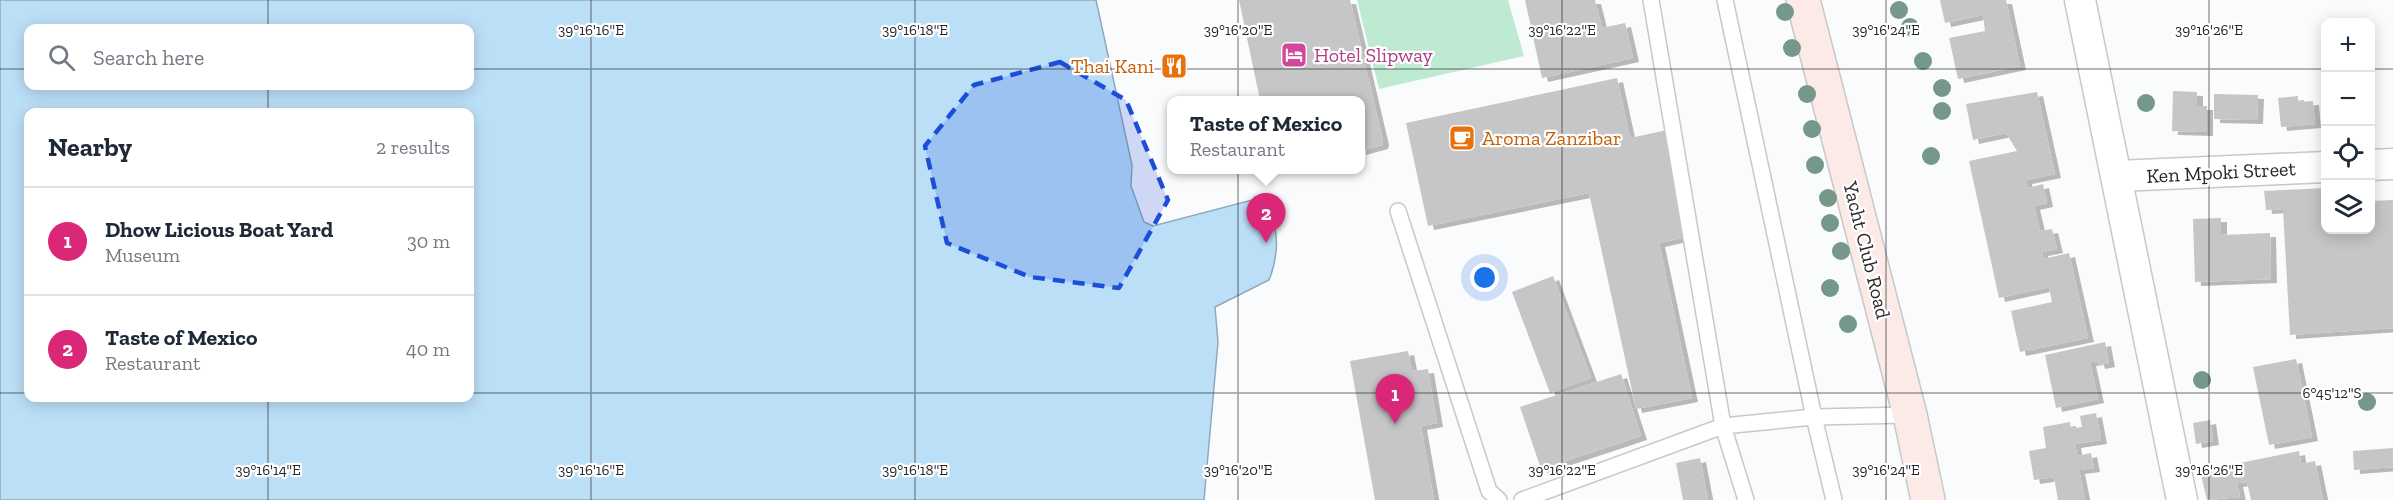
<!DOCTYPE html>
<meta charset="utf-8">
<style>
body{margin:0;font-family:"Zilla Slab",serif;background:#f2f2f3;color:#1f2937}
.controls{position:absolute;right:18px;top:18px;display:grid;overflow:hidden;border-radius:12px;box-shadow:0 3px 15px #0003}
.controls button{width:54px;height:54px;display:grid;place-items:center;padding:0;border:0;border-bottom:2px solid #e0e1e3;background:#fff;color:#1f2937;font:30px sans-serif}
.you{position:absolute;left:1485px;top:278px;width:21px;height:21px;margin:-15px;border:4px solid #fff;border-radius:50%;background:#1a73e8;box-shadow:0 0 0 9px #1a73e833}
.badge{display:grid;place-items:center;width:39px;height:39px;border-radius:50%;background:#db2777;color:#fff;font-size:20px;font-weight:700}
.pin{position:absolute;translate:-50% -50px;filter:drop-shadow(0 2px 3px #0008)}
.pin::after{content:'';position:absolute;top:32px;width:21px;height:18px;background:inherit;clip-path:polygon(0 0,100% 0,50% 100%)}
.popup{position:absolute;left:1167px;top:96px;width:198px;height:78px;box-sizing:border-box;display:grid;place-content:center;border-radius:12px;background:#fff;filter:drop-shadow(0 2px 4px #0005);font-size:20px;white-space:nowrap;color:#747a83}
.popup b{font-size:22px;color:#1f2937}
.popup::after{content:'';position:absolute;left:50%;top:100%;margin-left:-12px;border:12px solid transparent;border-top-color:#fff}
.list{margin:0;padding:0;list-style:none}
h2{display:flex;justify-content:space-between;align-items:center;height:78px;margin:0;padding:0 24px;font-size:26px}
h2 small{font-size:20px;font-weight:400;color:#747a83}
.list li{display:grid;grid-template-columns:39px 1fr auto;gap:18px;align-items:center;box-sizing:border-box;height:108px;padding:0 24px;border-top:2px solid #e0e1e3}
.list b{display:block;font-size:22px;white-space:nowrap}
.list p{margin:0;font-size:20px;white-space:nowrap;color:#747a83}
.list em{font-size:20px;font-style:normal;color:#747a83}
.icon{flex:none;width:33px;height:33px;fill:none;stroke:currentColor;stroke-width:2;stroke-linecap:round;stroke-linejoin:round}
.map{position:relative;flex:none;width:2393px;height:500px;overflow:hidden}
.search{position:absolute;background:#fff;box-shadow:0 3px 15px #0003;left:24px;top:24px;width:450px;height:66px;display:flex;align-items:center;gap:15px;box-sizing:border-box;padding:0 21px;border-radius:12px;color:#747a83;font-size:22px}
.panel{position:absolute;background:#fff;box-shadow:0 3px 15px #0003;left:24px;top:108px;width:450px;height:294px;border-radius:12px}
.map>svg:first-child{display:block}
.green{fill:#bfead2}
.water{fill:#bcdff8;stroke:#90a8ba;stroke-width:1.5;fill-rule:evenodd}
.building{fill:#c6c6c8;filter:url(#shadow)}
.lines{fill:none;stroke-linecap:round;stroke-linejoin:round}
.lane-casing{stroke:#c8c8ca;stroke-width:18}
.street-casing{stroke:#c8c8ca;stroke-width:33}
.secondary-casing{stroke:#c8c8ca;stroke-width:36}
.lane{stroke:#fff;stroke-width:15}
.street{stroke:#fff;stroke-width:30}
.secondary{stroke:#fbeae6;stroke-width:33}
.tree{fill:#75988b}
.marked{fill:#1d4ed8;fill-opacity:0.2;stroke:#1d4ed8;stroke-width:4.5;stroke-dasharray:12 8;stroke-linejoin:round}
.ticks{fill:none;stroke:#282829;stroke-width:1.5;stroke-opacity:0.45}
.labels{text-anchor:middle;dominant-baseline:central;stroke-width:4.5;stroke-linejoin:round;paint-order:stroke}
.hotel-label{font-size:20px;fill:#b23c85;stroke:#fff;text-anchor:start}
.food-label{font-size:20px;fill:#c56008;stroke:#fff;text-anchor:end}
.street-label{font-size:20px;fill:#282829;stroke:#fff}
.ticks-label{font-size:15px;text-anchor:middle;fill:#282829;stroke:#fff;stroke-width:4.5;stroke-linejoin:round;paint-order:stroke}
</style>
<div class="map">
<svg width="2393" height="500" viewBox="0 0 2393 500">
<defs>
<filter id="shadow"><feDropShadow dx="6" dy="4" stdDeviation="0" flood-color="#0004"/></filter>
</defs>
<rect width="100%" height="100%" fill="#fafbfd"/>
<path class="green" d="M1357,0H1508L1524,56L1379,89Z"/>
<path class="water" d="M0,0H1096L1132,165L1131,186L1144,222L1153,226L1252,200C1257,206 1265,211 1270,217C1281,233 1276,263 1269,280L1215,307L1218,342L1204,500H0ZM28,28H470V86H28ZM28,112H470V398H28Z"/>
<g class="building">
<path d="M1239,0H1350L1383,141L1382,145L1360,151V100H1260Z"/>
<path d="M1525,0H1595L1602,28L1625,23L1633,58L1542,78Z"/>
<path d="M1940,0H2006L2020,66L1958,79L1949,38L1985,31L1983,15L1945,23Z"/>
<path d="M1617,78L1630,138L1667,130L1690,236L1659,243L1692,398L1636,409L1589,193L1428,226L1406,123Z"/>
<path d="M2173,91L2197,92V106H2207V132L2172,131Z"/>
<path d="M2037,92L2055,174L2026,180L2028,188L2043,184L2047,203L2034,206L2040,231L2052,229L2057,249L2042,252L2043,259L2069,253L2088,338L2020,352L2011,311L2052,302L2049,287L1999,298L1969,161L2017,151L2006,133L1973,140L1966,104Z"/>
<path d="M2214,94L2258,95L2257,120L2214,119Z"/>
<path d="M2298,96V102L2313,101L2315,124L2281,127L2278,98Z"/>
<path d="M2326,188V230H2370V201L2393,200V328L2290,335L2283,209L2266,210L2264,191Z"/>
<path d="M2221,218V235L2270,233L2271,279L2195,282L2193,219Z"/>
<path d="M1553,276L1591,378L1550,393L1512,292Z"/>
<path d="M2105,342L2109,363L2099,365L2098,361L2090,362L2098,399L2056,408L2045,355Z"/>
<path d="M1408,351L1412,371L1428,369L1437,423L1421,426L1434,500H1375L1350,361Z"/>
<path d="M2296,359L2312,437L2269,445L2253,367Z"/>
<path d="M1621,374L1641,436L1541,469L1520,407Z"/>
<path d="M2096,413L2101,440L2075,444L2077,456L2091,453L2094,468L2079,470L2085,500H2058L2054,477L2034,480L2029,451L2046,448L2043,427L2070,422L2071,429L2082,427L2080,416Z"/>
<path d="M2210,420L2213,441L2196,444L2193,423Z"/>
<path d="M2393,448V467L2354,470L2353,451Z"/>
<path d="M2299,451L2301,464L2315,461L2323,500H2251L2247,482L2237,483L2240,497L2207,500L2200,471Z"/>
<path d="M1700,458L1708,500H1683L1676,463Z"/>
</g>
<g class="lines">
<defs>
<g id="lane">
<path d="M1651,0L1723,426L1746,500"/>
<path d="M1725,0L1814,417L1834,500"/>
<path d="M1398,211L1489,491L1499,500"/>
<path d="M1522,500L1723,426L1814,417L1910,415"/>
</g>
<g id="street">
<path d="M2080,0L2182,500"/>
<path d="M2370,165L2393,164"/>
<path d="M2117,176L2326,167"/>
</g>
<path id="secondary" d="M1803,0L1910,415L1928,500"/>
</defs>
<use href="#lane" class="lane-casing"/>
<use href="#street" class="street-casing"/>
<use href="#secondary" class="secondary-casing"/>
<use href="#lane" class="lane"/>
<use href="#street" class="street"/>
<use href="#secondary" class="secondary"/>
</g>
<g class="tree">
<circle cx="1899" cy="10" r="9"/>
<circle cx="1785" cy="12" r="9"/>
<circle cx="1910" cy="27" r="9"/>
<circle cx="1792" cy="48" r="9"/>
<circle cx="1923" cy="61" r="9"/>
<circle cx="1942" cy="88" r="9"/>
<circle cx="1807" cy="94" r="9"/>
<circle cx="2146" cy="103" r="9"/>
<circle cx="1942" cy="111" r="9"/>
<circle cx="1812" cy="129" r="9"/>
<circle cx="1931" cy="156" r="9"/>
<circle cx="1815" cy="165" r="9"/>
<circle cx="1828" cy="198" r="9"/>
<circle cx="1830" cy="223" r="9"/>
<circle cx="1841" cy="251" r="9"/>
<circle cx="1830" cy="288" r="9"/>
<circle cx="1848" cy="324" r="9"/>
<circle cx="2202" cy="380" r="9"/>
<circle cx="2367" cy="402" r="9"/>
</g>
<path class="marked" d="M1060,62L1126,100L1168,200L1119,288L1030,277L947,243L925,146L974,85Z"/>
<path class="ticks" d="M268,0V28M591,0V500M915,0V500M1238,0V500M1562,0V500M1886,0V500M2209,0V500M0,69H28M470,69H2326M2370,69H2393M268,86V112M0,393H28M470,393H2393M268,398V500"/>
<defs>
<symbol id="hotel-square" viewBox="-11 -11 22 22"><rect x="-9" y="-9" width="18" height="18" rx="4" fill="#d1479c" stroke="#fff"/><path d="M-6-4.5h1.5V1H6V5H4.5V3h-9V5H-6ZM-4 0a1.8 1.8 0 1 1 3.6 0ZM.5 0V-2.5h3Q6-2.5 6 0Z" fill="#fff"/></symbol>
<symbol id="restaurant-square" viewBox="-11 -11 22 22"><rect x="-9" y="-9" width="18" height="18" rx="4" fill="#e8710a" stroke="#fff"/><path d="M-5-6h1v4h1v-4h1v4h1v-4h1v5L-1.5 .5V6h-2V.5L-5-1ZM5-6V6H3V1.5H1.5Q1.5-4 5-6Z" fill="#fff"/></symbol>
<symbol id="cafe-square" viewBox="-11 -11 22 22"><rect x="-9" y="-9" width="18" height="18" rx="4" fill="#e8710a" stroke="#fff"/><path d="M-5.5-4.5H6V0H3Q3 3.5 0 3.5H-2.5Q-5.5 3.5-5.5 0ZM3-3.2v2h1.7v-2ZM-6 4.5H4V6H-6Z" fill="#fff"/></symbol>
</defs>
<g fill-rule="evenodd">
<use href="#hotel-square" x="1279" y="40" width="30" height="30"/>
<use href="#restaurant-square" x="1159" y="51" width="30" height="30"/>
<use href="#cafe-square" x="1447" y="123" width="30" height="30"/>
</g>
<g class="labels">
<g class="hotel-label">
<text x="1314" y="55">Hotel Slipway</text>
</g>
<g class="food-label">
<text x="1154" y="66">Thai Kani</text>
<text x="1482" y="138" text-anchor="start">Aroma Zanzibar</text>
</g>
<g class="street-label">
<text transform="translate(2221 172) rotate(-3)">Ken Mpoki Street</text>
<text transform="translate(1867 250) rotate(76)">Yacht Club Road</text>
</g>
</g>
<g class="ticks-label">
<text x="591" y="35">39°16'16"E</text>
<text x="915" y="35">39°16'18"E</text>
<text x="1238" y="35">39°16'20"E</text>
<text x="1562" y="35">39°16'22"E</text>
<text x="1886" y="35">39°16'24"E</text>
<text x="2209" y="35">39°16'26"E</text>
<text x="2332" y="398">6°45'12"S</text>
<text x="268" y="475">39°16'14"E</text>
<text x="591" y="475">39°16'16"E</text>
<text x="915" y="475">39°16'18"E</text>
<text x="1238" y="475">39°16'20"E</text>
<text x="1562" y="475">39°16'22"E</text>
<text x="1886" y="475">39°16'24"E</text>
<text x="2209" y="475">39°16'26"E</text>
</g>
</svg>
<div class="controls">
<button>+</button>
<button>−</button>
<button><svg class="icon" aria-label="locate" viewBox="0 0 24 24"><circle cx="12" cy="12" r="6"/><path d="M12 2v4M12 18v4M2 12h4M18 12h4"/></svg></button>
<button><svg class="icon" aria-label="layers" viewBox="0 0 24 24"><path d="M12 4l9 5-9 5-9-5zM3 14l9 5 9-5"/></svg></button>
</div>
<div class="you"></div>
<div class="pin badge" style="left:1395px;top:424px">1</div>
<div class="pin badge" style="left:1266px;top:243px">2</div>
<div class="popup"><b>Taste of Mexico</b>Restaurant</div>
<div class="search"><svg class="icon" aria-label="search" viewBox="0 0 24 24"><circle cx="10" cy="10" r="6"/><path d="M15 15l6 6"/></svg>Search here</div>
<section class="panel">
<h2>Nearby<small>2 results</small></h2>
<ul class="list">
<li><span class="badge">1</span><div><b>Dhow Licious Boat Yard</b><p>Museum</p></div><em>30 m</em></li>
<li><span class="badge">2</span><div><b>Taste of Mexico</b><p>Restaurant</p></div><em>40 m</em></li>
</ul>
</section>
</div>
